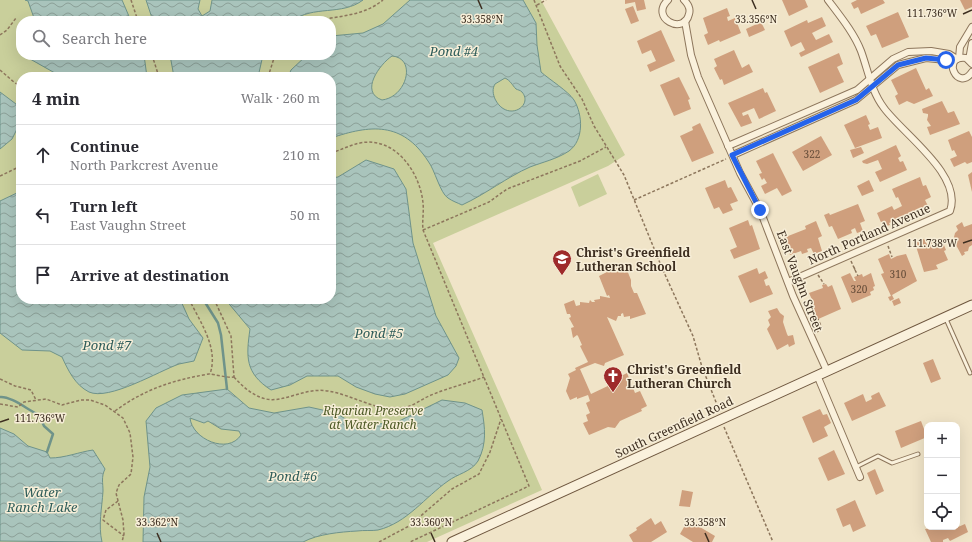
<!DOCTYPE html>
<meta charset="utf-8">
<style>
body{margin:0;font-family:"Noto Serif",serif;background:#f2f2f3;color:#2b2b33}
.controls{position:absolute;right:12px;bottom:12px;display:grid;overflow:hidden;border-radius:8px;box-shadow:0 4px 16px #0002}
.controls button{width:36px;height:36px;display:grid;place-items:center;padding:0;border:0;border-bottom:1px solid #e1e1e2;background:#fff;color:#2b2b33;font:20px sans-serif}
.stop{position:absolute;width:12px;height:12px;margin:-9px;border:3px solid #2563eb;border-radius:50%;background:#fff}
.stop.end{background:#2563eb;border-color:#fff;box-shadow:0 1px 4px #0008}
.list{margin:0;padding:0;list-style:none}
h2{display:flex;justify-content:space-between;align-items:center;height:52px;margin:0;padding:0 16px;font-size:17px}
h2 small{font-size:13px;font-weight:400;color:#7c7c81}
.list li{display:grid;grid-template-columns:26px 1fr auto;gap:12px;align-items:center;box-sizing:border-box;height:60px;padding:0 16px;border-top:1px solid #e1e1e2}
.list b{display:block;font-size:15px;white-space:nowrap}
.list p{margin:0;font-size:13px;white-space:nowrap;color:#7c7c81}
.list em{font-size:13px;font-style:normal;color:#7c7c81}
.icon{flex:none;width:22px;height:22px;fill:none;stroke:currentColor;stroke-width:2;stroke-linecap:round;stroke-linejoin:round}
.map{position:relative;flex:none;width:972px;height:542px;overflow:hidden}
.search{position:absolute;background:#fff;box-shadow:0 4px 16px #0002;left:16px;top:16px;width:320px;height:44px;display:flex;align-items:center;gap:10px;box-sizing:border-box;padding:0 14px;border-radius:16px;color:#7c7c81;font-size:15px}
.panel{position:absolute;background:#fff;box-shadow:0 4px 16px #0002;left:16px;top:72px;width:320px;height:232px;border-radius:16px}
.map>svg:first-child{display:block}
.park{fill:#c9cf9b;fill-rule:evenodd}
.water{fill:url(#water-waves);stroke:#6f938a;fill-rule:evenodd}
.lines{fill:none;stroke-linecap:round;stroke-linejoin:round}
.stream{stroke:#6f938a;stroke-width:2.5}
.building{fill:#cf9f7d}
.lane-casing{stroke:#8d765c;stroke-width:5}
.street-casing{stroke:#8d765c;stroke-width:8}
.secondary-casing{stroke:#6f573f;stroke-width:11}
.path{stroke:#8d765c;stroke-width:1.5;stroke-dasharray:3 2;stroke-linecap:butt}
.lane{stroke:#faf1dc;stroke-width:3}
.street{stroke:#faf1dc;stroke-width:6}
.secondary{stroke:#faf1dc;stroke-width:9}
.route{stroke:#2563eb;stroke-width:5}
.ticks{fill:none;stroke:#3d2e20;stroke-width:1.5}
.labels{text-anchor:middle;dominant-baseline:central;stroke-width:3;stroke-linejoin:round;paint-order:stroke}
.number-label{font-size:10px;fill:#624a37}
.street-label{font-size:12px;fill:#3d2e20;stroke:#f7eed8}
.poi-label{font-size:12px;font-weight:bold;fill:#3d2e20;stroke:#f7eed8;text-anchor:start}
.park-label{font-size:12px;font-style:italic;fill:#4d5a26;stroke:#f7eed8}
.water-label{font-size:13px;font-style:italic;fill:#2f5d5a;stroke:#f7eed8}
.ticks-label{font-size:10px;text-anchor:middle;fill:#3d2e20;stroke:#f7eed8;stroke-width:3;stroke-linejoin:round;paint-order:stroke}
</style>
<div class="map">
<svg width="972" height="542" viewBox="0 0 972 542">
<defs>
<pattern id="water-waves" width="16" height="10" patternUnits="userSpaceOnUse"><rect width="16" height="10" fill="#a9c4bc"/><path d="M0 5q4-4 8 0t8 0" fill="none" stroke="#8ba098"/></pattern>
</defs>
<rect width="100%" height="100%" fill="#f0e4c8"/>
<g class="park">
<path d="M0,0H541L625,155L608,166L433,243L542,490L427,542H0ZM21,21H331V55H21ZM21,77H331V299H21Z"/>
<path d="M598,174L607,194L579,207L571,187Z"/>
</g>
<g class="water">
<path d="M25,0H122L131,21H32L34,18L28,1Z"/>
<path d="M146,0H200L198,9L202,16L210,11L212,0H363C342,16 313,5 292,21H153Z"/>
<path d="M410,0H523L536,23L537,45L541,72C550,80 568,91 574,100C583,115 584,140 569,151C557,159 543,162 530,167C507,177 486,194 462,205C458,203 452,201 448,198C440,193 435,170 428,161C402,121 370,125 331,138V77H288L291,70L307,55H331V36L363,33L383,24ZM392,56C417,58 407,97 382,100C359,92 380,64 392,56ZM505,78C511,81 512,85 516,89C518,90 520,90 522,92C534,106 507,123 495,99C493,94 492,89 495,84Z"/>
<path d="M23,55H144L147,77H62Z"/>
<path d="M170,55H263L258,77H174Z"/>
<path d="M0,92L16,104L21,121L12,139L0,149Z"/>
<path d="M366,160L394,169L406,189L413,243L436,316L459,358L456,366L448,375L405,394L390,397L375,394L356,387L338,376H307L290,385L271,390C245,373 246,357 250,329L225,299H331V178L338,177Z"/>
<path d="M21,191V299H180L189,319L203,338L194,361C189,362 184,363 179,364C159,371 109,401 89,392C75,385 68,370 62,357L50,351L22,350L0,333V201Z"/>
<path d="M227,389L249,408L274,413L309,407L336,413L352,423L393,424L442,400L465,403L482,410C485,428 487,444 478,461C471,472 457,474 448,481C425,497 407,523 378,530C372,531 364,530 357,531C340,532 318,534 303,542H143L144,497L150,467L146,421L156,408L182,395ZM190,418L204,423L208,421L221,429L239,431L241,435C228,455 192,439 190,418Z"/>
<path d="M0,428L14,434L28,446L47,452L50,458C65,458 79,452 93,450L105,469C101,477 103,483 103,491C102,508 98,525 102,542L0,541Z"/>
</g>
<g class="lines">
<g class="stream">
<path d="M203,299L218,323L221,335L227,389"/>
<path d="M0,397C11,396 28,410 39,415L44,426L53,434L47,452"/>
</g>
</g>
<g class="building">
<path d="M625,0H644L646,9L637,11L635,2L625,4Z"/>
<path d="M782,0H805L808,7L789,16Z"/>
<path d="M857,0H883L885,3L861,14L858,7L854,9L851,3Z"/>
<path d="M960,0H972V7L965,10Z"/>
<path d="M633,6L639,21L631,24L625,9Z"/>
<path d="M727,8L730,16L727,17L728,21L735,18L741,33L720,42L719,40L708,45L704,35L708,33L703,18Z"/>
<path d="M898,12L909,37L882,48L876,34L871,36L866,26Z"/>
<path d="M822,17L826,26L812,33L816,40L829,34L833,42L801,57L799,53L805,50L801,42L791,47L784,31L807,20L808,23Z"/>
<path d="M761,22L765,30L749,37L746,29Z"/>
<path d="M661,30L675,61L650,72L647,65L656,61L651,50L642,54L637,41Z"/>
<path d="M734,50L742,68L749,64L753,72L724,85L722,79L720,80L714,68L717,66L714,59Z"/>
<path d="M839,53L843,64L837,67L844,82L820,93L808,67Z"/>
<path d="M916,68L926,90L929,88L933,96L914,104L907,101L899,105L895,96L898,94L891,80Z"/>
<path d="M679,77L690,99L688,100L691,109L674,116L660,85Z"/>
<path d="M763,88L765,93L767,92L776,111L759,119L754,108L742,113L743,116L748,114L752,123L741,127L728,103Z"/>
<path d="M942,101L948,113L954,111L960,124L930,135L927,127L931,126L927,120L928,116V114L923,113L922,109Z"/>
<path d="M866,115L870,124L868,125L870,130L878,127L882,138L855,148L844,125Z"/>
<path d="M700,123L714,153L692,162L680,136L693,130L692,127Z"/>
<path d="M969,131L972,137V162L967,164L965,162L954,167L950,159L957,156L954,150L952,151L948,140Z"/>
<path d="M821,136L832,155L803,171L792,152Z"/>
<path d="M896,145L901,156L898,158L900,162L903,161L907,170L880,182L875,172L882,169L878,160L867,164L863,163L862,161Z"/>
<path d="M861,147L864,153L853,158L850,150Z"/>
<path d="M773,153L792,191L782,196L777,188L765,194L761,186L767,183L764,178L762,180L759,174L762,173L756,161Z"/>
<path d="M972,172V192L968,175Z"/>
<path d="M920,177L923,186L926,185L931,197L925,200L928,206L889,223L890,225L883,227L877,213L892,206L894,210L902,206L898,197L896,198L892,189Z"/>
<path d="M725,180L728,188L731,187L738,201L730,204L733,210L723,214L719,207L714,209L705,188Z"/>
<path d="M869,180L874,191L862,196L857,186Z"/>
<path d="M858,204L865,221L860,223L863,231L857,233L855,228L851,230L852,233L838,239L832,226L829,227L824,215L829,213L830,215Z"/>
<path d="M748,220L750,226L752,225L760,249L734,259L730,250L737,247L729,228Z"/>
<path d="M816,221L822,236L818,238L822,251L814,254L811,248L807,249L808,252L802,254L801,251L790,255L783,238L806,229L805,226Z"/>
<path d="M962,222L964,227L972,224V245L969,247L968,251L964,252L965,254L962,256L956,245L954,237L955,233L958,230L956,226Z"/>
<path d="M941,238L946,250L944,251L948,260L936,265L938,269L924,272L915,243L924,239L928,246V243L934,240L936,245L939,243L937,240Z"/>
<path d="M889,254L891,259L897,256L906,254L917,281L892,295L894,299L890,301L888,297L891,296L881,274L884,273L878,259Z"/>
<path d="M625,265L631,280V286L634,293H637L646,314L630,319V316L624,317L623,313L621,314V316H618L616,321L607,317L624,355L605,363L604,366L595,363L580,369L591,394L612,384L613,388L610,389L611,391L616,389L613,383L616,382L615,379L627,373L635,393L640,391L647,406L641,409L642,411L620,421L615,428L608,427L589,435L583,423L588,421L586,415L590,413L586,403L590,401L588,395L577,399V397L570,400L566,391L570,378L568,374L576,370L575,368L588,362L580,346L582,345L578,336L577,335L573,338L571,328L574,327L569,318L571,317L570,314H567L564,304L574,300L576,306L580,305V302L589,303L590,300L592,302H595L594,300L600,299V296L610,298L609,295L607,296L599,276L613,269Z"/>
<path d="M757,268L759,274L765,271L768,278L764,280L766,286L769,285L773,294L750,303L738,276Z"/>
<path d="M850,273L854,281H856L854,277L862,274L863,277L871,273L875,286L873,287L874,290L870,292L871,295L852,303L841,277Z"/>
<path d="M826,284L828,287L832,285L841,309L816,320L810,306L814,304L809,293L823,288L822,285Z"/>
<path d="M899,298L901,303L894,306L892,301Z"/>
<path d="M777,308L780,313L784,316L783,322L787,334L788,336L793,335L795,344L789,347L788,344L777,350L767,329L770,325L768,320L771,317L768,311Z"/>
<path d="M933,359L941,379L931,383L923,363Z"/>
<path d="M879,392L886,406L852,421L844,403L863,394L866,402L872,399L871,396Z"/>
<path d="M820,409L823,415L827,414L831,423L824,427L828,436L813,443L802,417Z"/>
<path d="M921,421L927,437L901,448L895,431Z"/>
<path d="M834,450L845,474L828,481L818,458Z"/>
<path d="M875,469L884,491L876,495L867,473Z"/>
<path d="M682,490L693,492L690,507L679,506Z"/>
<path d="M855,500L866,526L853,532L850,524L843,527L836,509Z"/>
<path d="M651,518L655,525L661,521L667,532L651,542H633L629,535L637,530L636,528Z"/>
<path d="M688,520L715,536L712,542H693L680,534Z"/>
<path d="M965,524L968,532L950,541L948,538L943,540V542H931L925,529L950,527L951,530Z"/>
</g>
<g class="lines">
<defs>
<g id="lane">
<path d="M946,319L970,373"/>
<path d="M856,467L878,456L892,463L918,454"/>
</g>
<g id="street">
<path d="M668,0C649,18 684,36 689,14C691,8 688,4 684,0"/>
<path d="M685,21L691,55L698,77L740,173L760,210L793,296L827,371"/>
<path d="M959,58L960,47L972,27"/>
<path d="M969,60L972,43"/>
<path d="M972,64L966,58C940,55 958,93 972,72"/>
<path d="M728,146L857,90L893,59L908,52L931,51L949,54L957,59"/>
<path d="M733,155L856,100L898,65L926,58L946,60L953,65"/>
<path d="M788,282L950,211C963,175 903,134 884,108C871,91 868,70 861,51C854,33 840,16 828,0"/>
<path d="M817,375L860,477"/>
</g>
<path id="secondary" d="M452,542L972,305"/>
</defs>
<use href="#lane" class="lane-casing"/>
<use href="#street" class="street-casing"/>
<use href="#secondary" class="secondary-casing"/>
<g class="path">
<path d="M131,0L138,21"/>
<path d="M534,0L560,66L582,99L594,126L624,175L662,268L693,336L702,367L720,412"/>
<path d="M537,5L546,0"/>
<path d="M315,21C338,16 364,16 383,0"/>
<path d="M0,35L7,30L16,18"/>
<path d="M152,55L159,77"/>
<path d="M0,70L15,83L21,86"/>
<path d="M268,77L275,55"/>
<path d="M331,153C341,150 350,145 360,143C395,136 420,172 423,203C424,212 422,221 423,230L529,486L410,542"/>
<path d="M0,176L21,166"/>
<path d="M634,200L726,159"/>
<path d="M423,230L489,202L507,189L580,161L606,147"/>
<path d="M888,246L892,257"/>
<path d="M851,261L855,270L854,267"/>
<path d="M855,270L858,276"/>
<path d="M818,275L824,284"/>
<path d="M189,299C200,322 219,348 210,374"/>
<path d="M214,299L231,336L234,377"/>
<path d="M817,332L822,328L818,319"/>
<path d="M234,377C243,387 253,396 266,399C284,403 305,387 328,391C353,395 377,412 402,408C412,407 420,400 429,396C447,388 466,384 484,377"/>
<path d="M0,379L15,386L31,390L36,400"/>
<path d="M0,404L18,407L24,402L46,399L62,405L81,400H90L105,405L123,418L130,433L133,457L131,474L119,485L116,493L123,520L124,534L122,542"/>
<path d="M115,411C145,389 173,380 209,374C214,374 226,378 234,377"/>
<path d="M724,427L773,542"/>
<path d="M118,501L106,510L103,520L124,536"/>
<path d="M379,542L409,526L452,489L479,474L490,452L501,419"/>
</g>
<use href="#lane" class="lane"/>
<use href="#street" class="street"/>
<use href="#secondary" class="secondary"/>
</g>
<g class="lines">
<path class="route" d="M760,210L732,155L856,100L898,65L926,58L946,60"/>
</g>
<path class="ticks" d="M478,0L482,9M752,0L756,9M963,14L972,10M963,243L972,240M0,422L9,419M157,533L161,542M431,533L435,542M705,533L709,542"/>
<defs>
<symbol id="school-pin" viewBox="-11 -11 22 30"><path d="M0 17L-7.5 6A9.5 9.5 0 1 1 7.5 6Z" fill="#9e2a2b" stroke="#f7eed8"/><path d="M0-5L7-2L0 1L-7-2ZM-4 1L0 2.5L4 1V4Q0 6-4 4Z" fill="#fff"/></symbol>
<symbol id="church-pin" viewBox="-11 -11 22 30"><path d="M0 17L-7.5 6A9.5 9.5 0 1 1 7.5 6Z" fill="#9e2a2b" stroke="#f7eed8"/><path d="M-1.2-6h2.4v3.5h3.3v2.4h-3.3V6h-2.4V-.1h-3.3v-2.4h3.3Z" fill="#fff"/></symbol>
</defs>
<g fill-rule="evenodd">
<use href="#school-pin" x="551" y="248" width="22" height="30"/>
<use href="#church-pin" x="602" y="365" width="22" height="30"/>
</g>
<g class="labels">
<g class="number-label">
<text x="812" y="154">322</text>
<text x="898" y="274">310</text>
<text x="859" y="289">320</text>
</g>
<g class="street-label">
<text transform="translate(869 234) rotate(-24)">North Portland Avenue</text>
<text transform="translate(800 281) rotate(69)">East Vaughn Street</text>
<text transform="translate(674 427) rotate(-25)">South Greenfield Road</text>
</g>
<g class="poi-label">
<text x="576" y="252">Christ's Greenfield<tspan x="576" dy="14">Lutheran School</tspan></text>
<text x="627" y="369">Christ's Greenfield<tspan x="627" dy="14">Lutheran Church</tspan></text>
</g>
<g class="park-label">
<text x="373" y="410">Riparian Preserve<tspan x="373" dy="14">at Water Ranch</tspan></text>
</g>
<g class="water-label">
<text x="454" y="51">Pond #4</text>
<text x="379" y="333">Pond #5</text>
<text x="107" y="345">Pond #7</text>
<text x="293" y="476">Pond #6</text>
<text x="42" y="492">Water<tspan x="42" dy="15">Ranch Lake</tspan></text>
</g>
</g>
<g class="ticks-label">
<text x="932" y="17">111.736°W</text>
<text x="482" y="23">33.358°N</text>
<text x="756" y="23">33.356°N</text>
<text x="932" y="247">111.738°W</text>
<text x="40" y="422">111.736°W</text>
<text x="157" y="526">33.362°N</text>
<text x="431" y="526">33.360°N</text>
<text x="705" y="526">33.358°N</text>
</g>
</svg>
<div class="controls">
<button>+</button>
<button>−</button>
<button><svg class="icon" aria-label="locate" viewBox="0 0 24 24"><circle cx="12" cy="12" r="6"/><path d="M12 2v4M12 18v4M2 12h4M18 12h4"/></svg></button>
</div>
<div class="stop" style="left:946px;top:60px"></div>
<div class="stop end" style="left:760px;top:210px"></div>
<div class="search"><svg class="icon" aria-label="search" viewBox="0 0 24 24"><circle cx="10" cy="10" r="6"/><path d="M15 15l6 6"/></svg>Search here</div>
<section class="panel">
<h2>4 min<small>Walk · 260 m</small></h2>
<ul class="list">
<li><svg class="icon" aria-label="ahead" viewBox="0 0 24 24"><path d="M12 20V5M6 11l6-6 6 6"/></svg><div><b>Continue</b><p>North Parkcrest Avenue</p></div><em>210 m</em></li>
<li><svg class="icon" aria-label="left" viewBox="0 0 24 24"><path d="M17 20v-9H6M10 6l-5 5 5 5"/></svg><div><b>Turn left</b><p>East Vaughn Street</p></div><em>50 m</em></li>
<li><svg class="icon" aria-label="arrive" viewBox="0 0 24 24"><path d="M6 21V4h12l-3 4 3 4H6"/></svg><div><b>Arrive at destination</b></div></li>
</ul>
</section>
</div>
